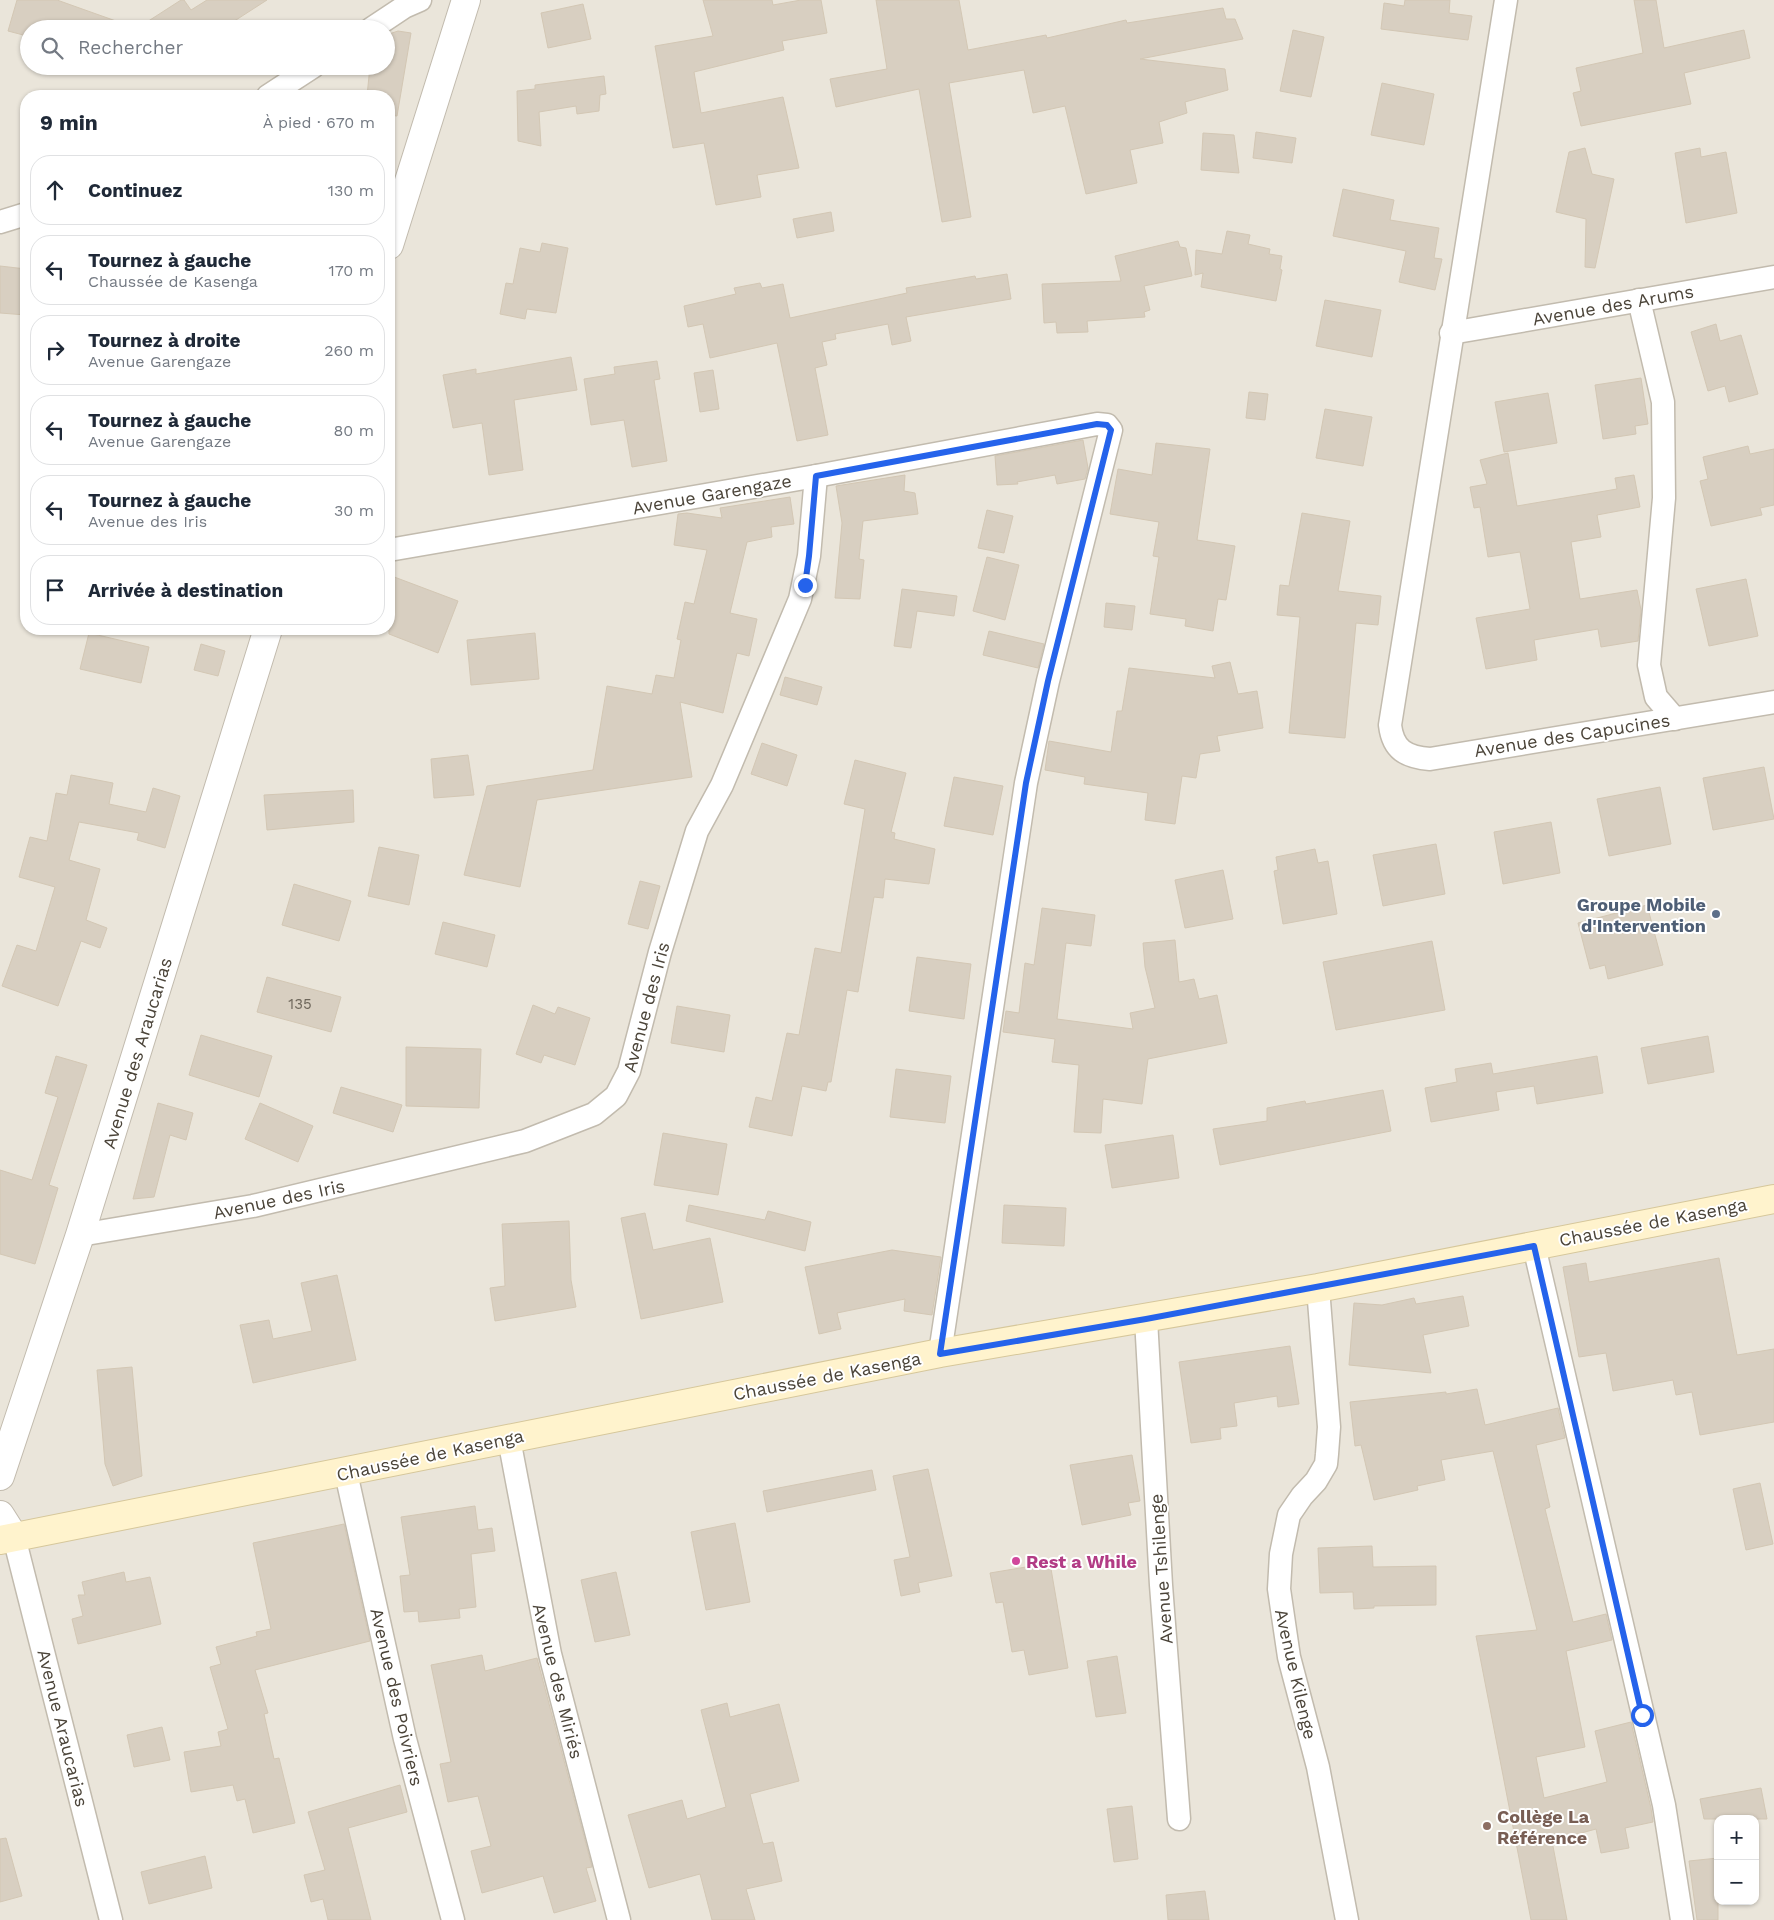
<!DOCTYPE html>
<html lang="fr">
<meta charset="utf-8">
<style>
body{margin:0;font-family:"Work Sans",sans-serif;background:#f2f2f3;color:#1f2937}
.controls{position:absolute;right:15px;bottom:15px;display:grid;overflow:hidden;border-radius:10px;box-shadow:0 1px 4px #0004}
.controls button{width:45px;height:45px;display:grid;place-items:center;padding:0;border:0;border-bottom:1px solid #e0e1e3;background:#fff;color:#1f2937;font:25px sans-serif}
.stop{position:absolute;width:15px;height:15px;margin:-11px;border:4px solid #2563eb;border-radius:50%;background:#fff}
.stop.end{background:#2563eb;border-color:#fff;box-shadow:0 1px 5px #0008}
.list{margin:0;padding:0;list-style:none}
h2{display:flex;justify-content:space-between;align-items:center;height:65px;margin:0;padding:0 20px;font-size:21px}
h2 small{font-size:16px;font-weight:400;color:#747a83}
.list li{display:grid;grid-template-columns:32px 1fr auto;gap:15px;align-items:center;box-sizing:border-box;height:70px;margin:0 10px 10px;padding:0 10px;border:1px solid #e0e1e3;border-radius:20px}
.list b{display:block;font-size:19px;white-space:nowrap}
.list p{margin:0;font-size:16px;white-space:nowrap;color:#747a83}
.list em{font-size:16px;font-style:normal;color:#747a83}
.icon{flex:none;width:28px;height:28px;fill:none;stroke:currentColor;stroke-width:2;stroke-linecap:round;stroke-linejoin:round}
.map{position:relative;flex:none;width:1774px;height:1920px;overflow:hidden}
.search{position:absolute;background:#fff;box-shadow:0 1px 4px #0004;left:20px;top:20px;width:375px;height:55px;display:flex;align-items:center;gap:12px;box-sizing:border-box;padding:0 18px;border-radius:28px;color:#747a83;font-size:19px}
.panel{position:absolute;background:#fff;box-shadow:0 1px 4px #0004;left:20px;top:90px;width:375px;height:545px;border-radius:20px}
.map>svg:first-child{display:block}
.residential{fill:#eae5da;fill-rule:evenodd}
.building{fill:#d8cfc1;stroke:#d3c7b4}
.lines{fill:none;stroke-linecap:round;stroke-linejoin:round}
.minor-casing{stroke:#c2bbae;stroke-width:25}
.tertiary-casing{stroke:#c2bbae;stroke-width:30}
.secondary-casing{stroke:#d6c79b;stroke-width:30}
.minor{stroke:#fff;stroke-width:22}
.tertiary{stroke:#fff;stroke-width:28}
.secondary{stroke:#fff3cd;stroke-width:28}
.route{stroke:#2563eb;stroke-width:6}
.service-dot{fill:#5c6f8a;stroke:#fff;stroke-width:2}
.hotel-dot{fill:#d1479c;stroke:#fff;stroke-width:2}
.education-dot{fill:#8d6e63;stroke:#fff;stroke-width:2}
.labels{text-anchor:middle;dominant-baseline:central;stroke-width:4;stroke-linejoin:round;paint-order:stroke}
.number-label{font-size:15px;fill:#6e675b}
.street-label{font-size:18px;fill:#4b4439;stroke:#fff}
.service-label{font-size:18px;font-weight:bold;fill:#4e5e75;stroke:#fff;text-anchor:end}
.hotel-label{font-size:18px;font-weight:bold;fill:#b23c85;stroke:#fff;text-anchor:start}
.education-label{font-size:18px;font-weight:bold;fill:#785e54;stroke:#fff;text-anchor:start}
</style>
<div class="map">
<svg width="1774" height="1920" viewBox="0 0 1774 1920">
<rect width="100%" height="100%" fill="#f6f3ec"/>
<path class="residential" d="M0,0H1774V1920H0ZM29,29H386V66H29ZM26,96H389V629H26ZM1718,1819H1755V1901H1718Z"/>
<g class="building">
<path d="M17,0H57L130,26L129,29H29L27,36L8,31Z"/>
<path d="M181,0H184L191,10L207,0H267L222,29H136Z"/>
<path d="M703,0H772L773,5L801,0H821L827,33L782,41L784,50L694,72L701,113L783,97L799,168L757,175L761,197L716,205L704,143L673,148L655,46L713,36Z"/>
<path d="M876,0H959L968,50L1046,35L1047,38L1126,20L1127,23L1223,8L1226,19H1235L1243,39L1140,59L1225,69L1228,90L1185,102L1187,113L1159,122L1163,143L1130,150L1137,183L1086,194L1065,106L1033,113L1024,70L949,83L971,217L942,222L919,89L836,107L830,79L887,69Z"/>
<path d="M1405,0H1450L1449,13L1472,16L1468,40L1381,29L1384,3L1404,6Z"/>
<path d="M1634,0H1656L1664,48L1744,30L1750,58L1684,73L1691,104L1581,126L1573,93L1581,91L1576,68L1643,53Z"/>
<path d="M583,4L591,39L548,48L541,13Z"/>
<path d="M1293,30L1324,37L1311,97L1280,91Z"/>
<path d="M398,31L411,33L397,116L389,115V96H367L370,66H386V35Z"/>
<path d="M604,76L606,94L600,95L599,111L577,114L576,106L539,112L541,146L518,141L517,91L535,89V85Z"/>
<path d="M1382,83L1434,94L1424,145L1371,135Z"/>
<path d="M1256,132L1296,138L1292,163L1253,158Z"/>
<path d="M1203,133L1234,135L1239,173L1201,170Z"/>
<path d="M1585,148L1592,174L1614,179L1595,268L1585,267L1586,219L1556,212L1569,152Z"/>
<path d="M1700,148L1701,157L1726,152L1737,213L1686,223L1675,153Z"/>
<path d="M1343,189L1394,200L1390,220L1439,228L1434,258L1442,259L1435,290L1399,282L1406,251L1333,236Z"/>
<path d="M831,212L834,231L797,238L793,219Z"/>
<path d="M1227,231L1250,235L1248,244L1270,249L1269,254L1282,256L1280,269L1282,270L1276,301L1201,287L1203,273L1195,275L1196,250L1222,254Z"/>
<path d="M1178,241L1180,247L1186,248L1192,276L1144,286L1150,310L1144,312L1145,317L1087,321L1088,332L1057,333L1056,322L1044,323L1042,284L1121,281L1115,256Z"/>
<path d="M542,243L568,248L556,313L527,309L525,319L500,314L506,283L513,284L520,248L540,252Z"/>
<path d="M0,266L26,269V315L0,313Z"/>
<path d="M1007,274L1011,299L906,317L911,341L892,345L888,324L835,334L836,339L822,342L827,365L815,368L828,435L797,441L777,343L710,358L703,324L688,327L684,306L736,294L734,288L760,283L762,288L783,284L790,318L907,293L906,288L975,276L976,279Z"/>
<path d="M1325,300L1381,310L1372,357L1316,346Z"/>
<path d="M1716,324L1720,341L1741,335L1758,394L1729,402L1725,386L1708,391L1691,332Z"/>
<path d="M571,357L577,390L514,400L523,470L489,475L482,423L453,428L443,375L476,369V374Z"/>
<path d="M657,361L660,379L654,380L667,461L632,467L624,420L591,425L584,379L615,374L614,367Z"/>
<path d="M713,370L719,409L700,412L694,373Z"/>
<path d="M1641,378L1648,424L1635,426L1636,434L1603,439L1595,385Z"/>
<path d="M1249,392L1268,394L1265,420L1246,418Z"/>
<path d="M1548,393L1557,443L1504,452L1495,402Z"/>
<path d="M1325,409L1372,417L1363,466L1316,458Z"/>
<path d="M1083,440L1088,468L1085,479L1057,484L1055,475L1017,482L1018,484L997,485L995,456Z"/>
<path d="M1156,443L1210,449L1197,540L1235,546L1226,600L1218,599L1213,631L1185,626L1186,619L1150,614L1159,557L1153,556L1159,522L1110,514L1118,469L1152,475Z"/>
<path d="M1748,446L1750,454L1774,449V505L1760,508L1762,515L1711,526L1700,481L1708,479L1703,457Z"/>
<path d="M1508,453L1517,506L1617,489L1615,478L1634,475L1640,507L1597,515L1601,537L1571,542L1580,599L1637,590L1641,610L1638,641L1601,647L1598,629L1534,640L1537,660L1486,669L1476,618L1530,609L1520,552L1488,557L1480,507L1474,508L1470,487L1487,484L1480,460Z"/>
<path d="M905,475L904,491L915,493L918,514L863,521L859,559L864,560L860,599L835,598L842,523L836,486Z"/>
<path d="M790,497L794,524L771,527L772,537L747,542L730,613L757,619L749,656L737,653L723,713L680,702L692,777L537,800L520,887L464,875L487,786L593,770L607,686L652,694L656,675L674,678L681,640L677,639L685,602L694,604L707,550L674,545L678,514L687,513L722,518L720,508Z"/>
<path d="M987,510L1013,516L1004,553L978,548Z"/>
<path d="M1302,513L1350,521L1338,591L1381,596L1378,625L1356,623L1345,738L1289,733L1300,617L1277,615L1280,585L1289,586Z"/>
<path d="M987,557L1019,565L1005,620L973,611Z"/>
<path d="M389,575L458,601L438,653L389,634Z"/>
<path d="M1746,579L1758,636L1709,646L1696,589Z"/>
<path d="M902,589L957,596L954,616L917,611L911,648L894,646Z"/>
<path d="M1106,603L1135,606L1132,630L1104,627Z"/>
<path d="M989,631L1044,644L1038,668L983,655Z"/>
<path d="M89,633L149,647L141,683L80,669Z"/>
<path d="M535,633L539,679L471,685L467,640Z"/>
<path d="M201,644L225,651L218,676L194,670Z"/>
<path d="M1230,662L1238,694L1257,691L1263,728L1217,736L1220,751L1200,754L1196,778L1182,776L1175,824L1145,820L1148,793L1084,784L1085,777L1045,770L1049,741L1111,752L1117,711H1122L1129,668L1215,678L1212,666Z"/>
<path d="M785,677L822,687L817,705L780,695Z"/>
<path d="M762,743L797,755L787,786L751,774Z"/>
<path d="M468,755L474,795L434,798L431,759Z"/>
<path d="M855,760L906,773L891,832L895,833L894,839L935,849L929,884L885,879L883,898L874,897L858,992L847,990L831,1082H828L826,1091L802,1086L792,1136L749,1127L756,1097L772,1101L787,1033L799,1035L815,948L841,953L865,809L844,804Z"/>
<path d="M1764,767L1774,819L1713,830L1703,778Z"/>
<path d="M71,775L113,783L109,804L146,812L153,788L180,796L165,848L137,840L139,833L79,822L69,860L100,869L86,920L107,928L100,948L81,941L58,1006L2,986L17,945L36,951L55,887L19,877L30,837L47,841L56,793L67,795Z"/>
<path d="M954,777L1003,786L993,835L944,826Z"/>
<path d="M1660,787L1671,844L1609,856L1597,799Z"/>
<path d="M353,790L354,822L267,830L264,795Z"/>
<path d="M1551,822L1560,873L1503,884L1494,832Z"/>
<path d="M1436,844L1445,894L1383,906L1373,855Z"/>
<path d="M379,847L419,855L409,905L368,896Z"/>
<path d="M1315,849L1318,863L1328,861L1337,914L1283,924L1274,871L1278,870L1276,857Z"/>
<path d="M1223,870L1233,919L1185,928L1175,880Z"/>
<path d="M640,881L660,886L648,929L628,924Z"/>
<path d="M294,884L351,901L339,941L282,925Z"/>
<path d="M1647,905L1663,965L1608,979L1605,965L1590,969L1578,923Z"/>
<path d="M1042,908L1095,915L1091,946L1066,943L1057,1019L1133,1029L1130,1013L1155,1008L1145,967L1143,943L1175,940L1179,982L1194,979L1199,999L1217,995L1227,1043L1148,1059L1142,1104L1103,1099L1101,1133L1074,1132L1079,1065L1052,1062L1055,1039L1003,1032L1006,1011L1019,1013L1025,963L1034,965Z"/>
<path d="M443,922L495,935L487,967L435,954Z"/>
<path d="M1432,941L1445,1010L1336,1030L1323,962Z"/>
<path d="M917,957L971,964L964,1019L909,1011Z"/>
<path d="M267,977L341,997L331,1032L257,1012Z"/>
<path d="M533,1005L555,1014L558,1007L590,1018L575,1065L544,1055L541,1063L516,1054Z"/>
<path d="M677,1006L730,1015L724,1052L671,1043Z"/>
<path d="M201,1035L272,1056L259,1097L189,1075Z"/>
<path d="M1708,1036L1714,1072L1648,1084L1641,1048Z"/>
<path d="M406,1047L481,1049L479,1108L406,1106Z"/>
<path d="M56,1056L87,1065L49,1185L58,1188L35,1264L0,1254V1170L32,1180L58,1097L45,1093Z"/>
<path d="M1597,1056L1603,1093L1537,1104L1534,1086L1496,1092L1499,1110L1431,1122L1425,1088L1457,1082L1455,1069L1491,1063L1493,1074Z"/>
<path d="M896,1069L951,1076L945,1123L890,1117Z"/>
<path d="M341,1087L402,1105L393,1132L333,1113Z"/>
<path d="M1383,1090L1391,1131L1220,1165L1213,1129L1267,1121V1108L1305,1101L1306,1104Z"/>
<path d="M158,1103L193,1113L186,1140L170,1135L154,1197L133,1199Z"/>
<path d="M260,1103L313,1126L298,1162L245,1139Z"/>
<path d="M663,1133L727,1144L718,1195L654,1185Z"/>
<path d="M1173,1135L1179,1178L1112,1188L1105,1145Z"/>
<path d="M689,1205L765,1220L768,1211L811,1222L805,1251L686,1221Z"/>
<path d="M1004,1205L1066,1208L1064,1246L1002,1243Z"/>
<path d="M645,1213L653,1250L710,1238L723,1302L641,1319L621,1218Z"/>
<path d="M569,1221L571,1280L576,1307L495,1321L490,1288L505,1286L502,1224Z"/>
<path d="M892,1250L941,1257L932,1315L904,1311L905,1299L837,1313L841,1329L819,1334L805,1267Z"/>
<path d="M1719,1258L1737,1355L1774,1349V1422L1700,1435L1692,1392L1676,1395L1673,1380L1613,1391L1606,1353L1579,1357L1563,1267L1586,1263L1589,1282Z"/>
<path d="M337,1275L356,1360L253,1383L240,1325L269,1320L273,1339L312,1331L301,1283Z"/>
<path d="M1463,1296L1469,1326L1423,1335L1431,1373L1349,1365L1354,1303L1382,1305L1414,1298L1416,1304Z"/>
<path d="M1290,1346L1299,1404L1278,1407L1277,1396L1234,1403L1237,1426L1220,1428L1221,1439L1191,1443L1179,1362Z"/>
<path d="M132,1367L142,1476L113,1486L105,1464L97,1370Z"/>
<path d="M1477,1389L1485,1425L1558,1408L1565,1438L1536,1445L1550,1507L1545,1509L1573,1622L1606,1614L1612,1640L1566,1651L1585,1747L1536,1757L1544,1798L1607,1782L1595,1731L1631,1722L1651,1808L1653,1822L1625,1828L1629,1848L1601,1853L1596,1829L1552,1841L1567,1920H1531L1476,1636L1537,1630L1493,1451L1441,1460L1445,1480L1417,1486L1418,1490L1374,1500L1361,1445L1355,1446L1350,1402L1446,1392V1394Z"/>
<path d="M1132,1455L1140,1501L1128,1503L1131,1515L1082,1525L1070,1465Z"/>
<path d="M928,1469L952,1576L918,1583L920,1592L901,1596L894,1560L910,1557L893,1476Z"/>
<path d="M872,1470L876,1490L767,1512L763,1491Z"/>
<path d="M1760,1483L1773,1544L1746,1550L1733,1489Z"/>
<path d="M475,1506L478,1530L492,1528L495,1551L471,1554L476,1607L459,1609L460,1618L419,1622L418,1611L404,1612L400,1576L410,1575L401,1517Z"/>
<path d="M735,1523L750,1602L706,1610L691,1532Z"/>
<path d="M344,1524L370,1641L255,1670L268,1713L264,1714L274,1759L279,1758L295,1823L253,1833L245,1799L237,1801L233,1785L191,1792L184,1752L221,1746L218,1732L228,1729L210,1667L221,1664L216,1647L257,1636L256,1632L271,1629L253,1543Z"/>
<path d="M1372,1546L1373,1567L1436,1566V1605L1374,1606V1608L1354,1609L1353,1592L1320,1593L1318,1548Z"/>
<path d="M1050,1563L1068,1668L1029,1675L1024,1650L1012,1652L1003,1602L996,1603L990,1573Z"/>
<path d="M124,1572L126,1582L150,1577L161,1624L78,1644L72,1619L83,1616L78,1595H85L82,1582Z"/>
<path d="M616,1572L630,1635L595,1642L581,1580Z"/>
<path d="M482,1655L485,1671L537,1658L592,1867L586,1868L596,1901L554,1913L543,1876L482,1893L471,1851L491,1846L478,1796L448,1802L440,1764L451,1762L431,1665Z"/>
<path d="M1117,1656L1126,1713L1096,1717L1087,1661Z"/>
<path d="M727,1703L730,1717L779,1704L799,1781L750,1794L763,1844L773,1842L782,1881L746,1889L755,1920H712L700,1874L649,1888L628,1815L682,1800L687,1819L726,1807L701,1710Z"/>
<path d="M162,1727L170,1760L134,1767L127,1735Z"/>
<path d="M400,1785L407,1812L348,1828L371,1920H328L323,1899L311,1902L304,1875L325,1870L308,1812Z"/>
<path d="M1761,1788L1767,1819H1704L1700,1799Z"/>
<path d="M1132,1806L1138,1859L1114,1862L1107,1809Z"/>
<path d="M6,1838L22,1896L0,1902V1839Z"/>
<path d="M205,1856L212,1888L149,1904L141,1872Z"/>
<path d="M1718,1858V1920H1697L1689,1861Z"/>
<path d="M1205,1891L1209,1920H1168L1166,1895Z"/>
</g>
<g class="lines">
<defs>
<g id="minor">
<path d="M1506,0L1390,725C1393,750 1406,757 1430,759L1774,702"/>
<path d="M371,29L404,7L420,0"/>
<path d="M268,96L314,66"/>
<path d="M0,222L26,214"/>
<path d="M1639,300L1663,402L1664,498L1649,665L1656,697L1675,719"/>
<path d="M1451,333L1774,277"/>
<path d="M389,550L816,476L1097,424L1107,425L1111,430L1048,681L1026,783L940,1353"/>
<path d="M80,1235L253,1206L525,1141L594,1114L616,1096L629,1071L660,952L697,831L722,785L800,599L809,556L816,476"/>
<path d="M1534,1246L1664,1805L1682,1920"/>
<path d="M1318,1288L1329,1427L1327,1454L1326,1464L1316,1481L1302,1496L1289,1515L1281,1554L1279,1589L1289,1657L1318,1767L1347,1920"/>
<path d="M1146,1319L1161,1585L1179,1819"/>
<path d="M509,1439L550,1654L619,1920"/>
<path d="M346,1473L405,1739L453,1920"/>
<path d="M14,1537L111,1920"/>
</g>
<g id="tertiary">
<path d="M389,245L466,0"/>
<path d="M0,1476L80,1235L268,629"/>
<path d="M0,1515L14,1537"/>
</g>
<path id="secondary" d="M0,1540L940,1353L1318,1288L1774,1199"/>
</defs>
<use href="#minor" class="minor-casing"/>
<use href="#tertiary" class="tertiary-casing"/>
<use href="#secondary" class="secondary-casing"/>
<use href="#minor" class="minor"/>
<use href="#tertiary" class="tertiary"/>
<use href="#secondary" class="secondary"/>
</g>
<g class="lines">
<path class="route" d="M805,585L809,556L816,476L1097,424L1107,425L1111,430L1048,681L1026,783L940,1354L1146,1319L1534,1246L1642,1715"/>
</g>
<circle class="service-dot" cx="1716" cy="914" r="5"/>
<circle class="hotel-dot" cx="1016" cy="1561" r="5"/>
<circle class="education-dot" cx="1487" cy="1826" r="5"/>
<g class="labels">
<g class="number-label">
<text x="300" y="1004">135</text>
</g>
<g class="street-label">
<text transform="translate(1613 305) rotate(-10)">Avenue des Arums</text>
<text transform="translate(712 494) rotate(-10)">Avenue Garengaze</text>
<text transform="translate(1572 735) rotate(-9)">Avenue des Capucines</text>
<text transform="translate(646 1007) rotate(-75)">Avenue des Iris</text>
<text transform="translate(137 1053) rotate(-73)">Avenue des Araucarias</text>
<text transform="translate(279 1199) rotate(-12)">Avenue des Iris</text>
<text transform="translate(1653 1222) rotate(-11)">Chaussée de Kasenga</text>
<text transform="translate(827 1376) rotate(-11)">Chaussée de Kasenga</text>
<text transform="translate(430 1455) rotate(-12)">Chaussée de Kasenga</text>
<text transform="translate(1161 1569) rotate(-94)">Avenue Tshilenge</text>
<text transform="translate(1296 1674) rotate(77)">Avenue Kilenge</text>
<text transform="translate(558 1681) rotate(76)">Avenue des Miriés</text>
<text transform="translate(397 1697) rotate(77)">Avenue des Poivriers</text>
<text transform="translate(63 1728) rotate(76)">Avenue Araucarias</text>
</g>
<g class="service-label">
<text x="1706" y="904">Groupe Mobile<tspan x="1706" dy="21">d'Intervention</tspan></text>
</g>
<g class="hotel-label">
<text x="1026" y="1561">Rest a While</text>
</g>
<g class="education-label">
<text x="1497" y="1816">Collège La<tspan x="1497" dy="21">Référence</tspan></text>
</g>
</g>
</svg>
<div class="controls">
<button>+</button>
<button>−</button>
</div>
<div class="stop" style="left:1642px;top:1715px"></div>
<div class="stop end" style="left:805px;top:585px"></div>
<div class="search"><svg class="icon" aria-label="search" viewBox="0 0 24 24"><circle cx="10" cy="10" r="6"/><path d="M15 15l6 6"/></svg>Rechercher</div>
<section class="panel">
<h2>9 min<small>À pied · 670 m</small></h2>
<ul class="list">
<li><svg class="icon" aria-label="ahead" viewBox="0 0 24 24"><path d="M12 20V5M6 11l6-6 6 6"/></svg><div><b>Continuez</b></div><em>130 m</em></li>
<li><svg class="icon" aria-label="left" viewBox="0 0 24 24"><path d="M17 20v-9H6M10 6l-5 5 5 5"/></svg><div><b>Tournez à gauche</b><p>Chaussée de Kasenga</p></div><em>170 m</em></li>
<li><svg class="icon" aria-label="right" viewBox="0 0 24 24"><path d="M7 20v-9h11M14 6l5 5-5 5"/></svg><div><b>Tournez à droite</b><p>Avenue Garengaze</p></div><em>260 m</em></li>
<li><svg class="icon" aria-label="left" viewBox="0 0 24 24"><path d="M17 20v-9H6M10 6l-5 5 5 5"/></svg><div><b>Tournez à gauche</b><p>Avenue Garengaze</p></div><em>80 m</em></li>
<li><svg class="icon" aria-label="left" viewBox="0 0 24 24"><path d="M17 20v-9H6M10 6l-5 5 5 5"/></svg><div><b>Tournez à gauche</b><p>Avenue des Iris</p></div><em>30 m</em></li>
<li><svg class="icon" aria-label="arrive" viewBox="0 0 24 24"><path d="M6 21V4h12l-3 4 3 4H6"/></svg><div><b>Arrivée à destination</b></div></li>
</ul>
</section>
</div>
